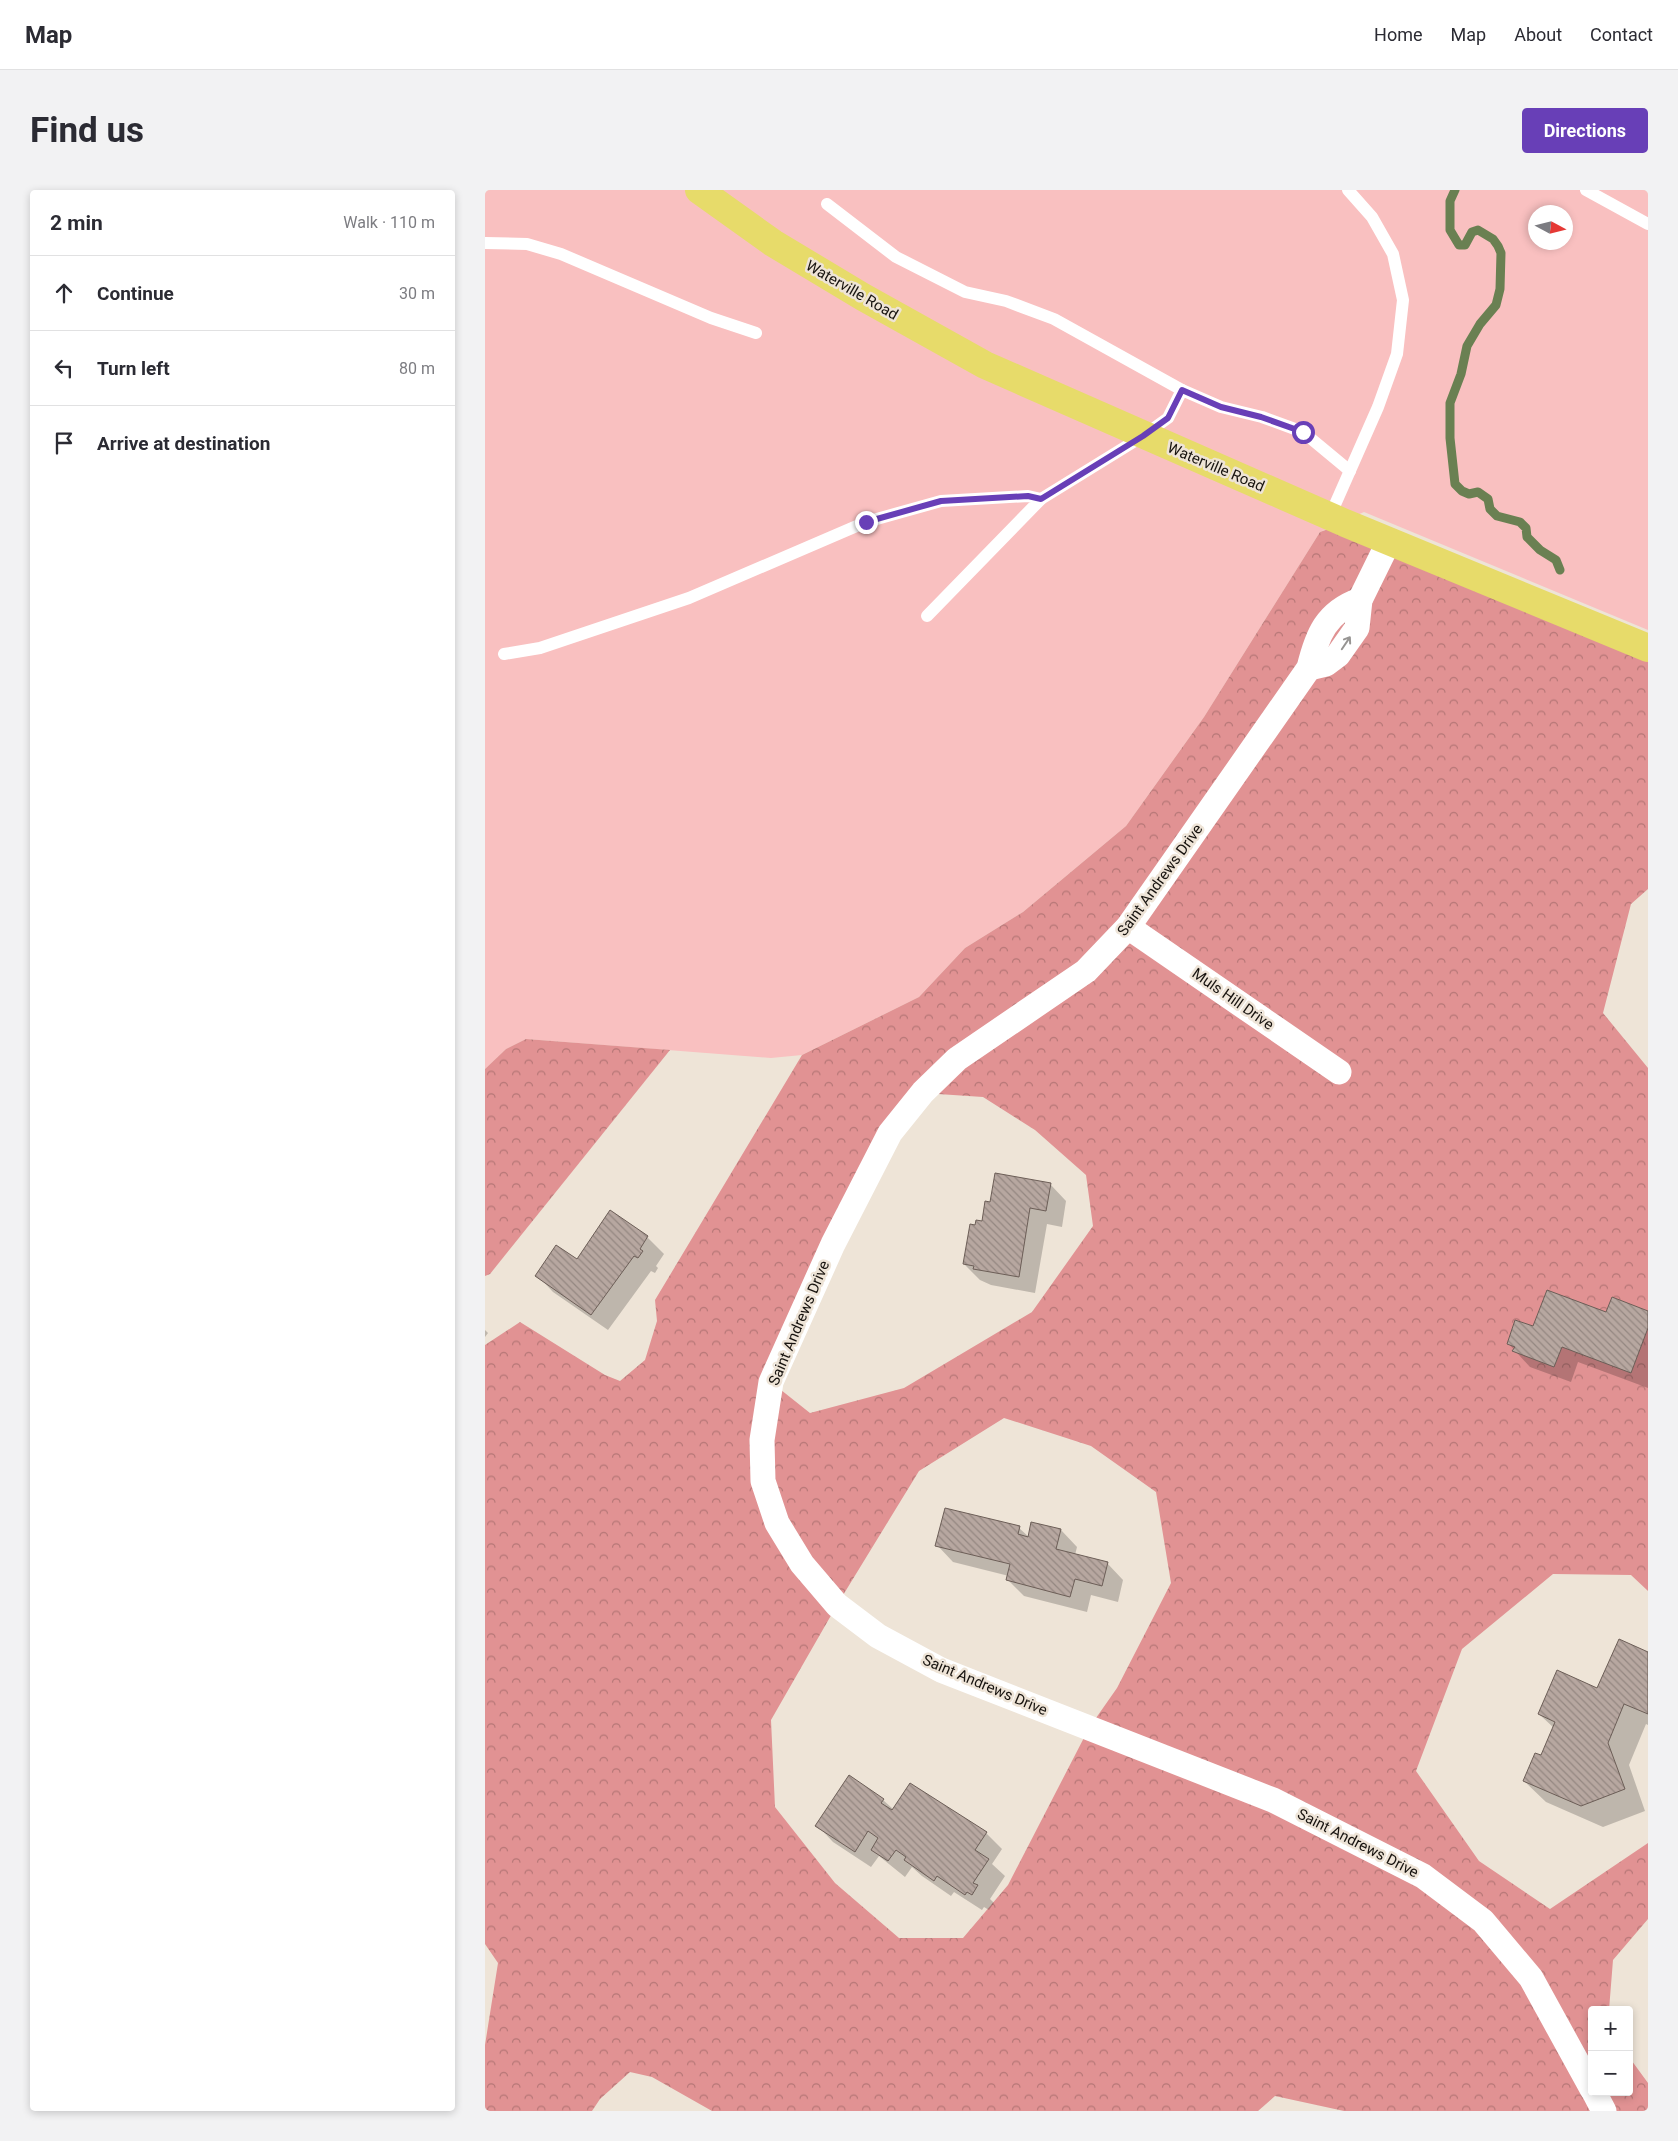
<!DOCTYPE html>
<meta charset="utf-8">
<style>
body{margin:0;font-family:Roboto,sans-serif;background:#f2f2f3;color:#2b2b33}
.controls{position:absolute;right:15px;bottom:15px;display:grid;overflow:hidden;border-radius:5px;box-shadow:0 2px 8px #0003}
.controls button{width:45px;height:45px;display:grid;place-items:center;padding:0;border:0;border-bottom:1px solid #e1e1e2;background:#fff;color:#2b2b33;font:25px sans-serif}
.compass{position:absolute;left:1043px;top:15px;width:45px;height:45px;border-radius:50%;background:#fff;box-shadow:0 2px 8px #0003;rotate:97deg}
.stop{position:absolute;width:15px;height:15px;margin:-11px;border:4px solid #683fb7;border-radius:50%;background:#fff}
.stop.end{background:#683fb7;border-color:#fff;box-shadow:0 1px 5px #0008}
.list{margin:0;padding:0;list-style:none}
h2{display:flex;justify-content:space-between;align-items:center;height:65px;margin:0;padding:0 20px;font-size:21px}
h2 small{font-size:16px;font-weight:400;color:#7c7c81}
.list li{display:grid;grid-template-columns:32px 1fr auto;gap:15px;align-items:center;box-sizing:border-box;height:75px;padding:0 20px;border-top:1px solid #e1e1e2}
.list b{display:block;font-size:19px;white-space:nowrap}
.list em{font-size:16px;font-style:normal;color:#7c7c81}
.icon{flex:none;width:28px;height:28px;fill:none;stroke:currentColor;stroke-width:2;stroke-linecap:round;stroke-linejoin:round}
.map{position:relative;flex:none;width:1163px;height:1921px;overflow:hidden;border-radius:5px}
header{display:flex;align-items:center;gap:30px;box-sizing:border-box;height:70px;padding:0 25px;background:#fff;border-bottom:1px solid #e1e1e2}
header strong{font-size:24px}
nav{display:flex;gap:28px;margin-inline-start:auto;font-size:18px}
.intro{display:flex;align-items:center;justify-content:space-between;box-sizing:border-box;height:120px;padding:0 30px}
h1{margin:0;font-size:35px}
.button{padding:12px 22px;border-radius:5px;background:#683fb7;color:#fff;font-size:18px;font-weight:700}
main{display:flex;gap:30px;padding:0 30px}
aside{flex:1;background:#fff;border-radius:5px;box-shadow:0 2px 8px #0003}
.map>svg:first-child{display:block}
.grass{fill:#f9c0c0;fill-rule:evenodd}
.forest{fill:url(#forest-crowns);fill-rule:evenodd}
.shadow{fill:#0003}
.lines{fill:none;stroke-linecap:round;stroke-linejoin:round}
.stream{stroke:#6a8052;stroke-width:9}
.building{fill:url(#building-back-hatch);stroke:#6c5e57}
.lane{stroke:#fff;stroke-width:12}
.street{stroke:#fff;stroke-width:25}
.highway{stroke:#e7db6a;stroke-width:28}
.oneway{stroke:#979593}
.route{stroke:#683fb7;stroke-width:6}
.labels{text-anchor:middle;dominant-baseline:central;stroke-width:5;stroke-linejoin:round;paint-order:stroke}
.street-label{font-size:15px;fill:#17130f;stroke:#eee4d7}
</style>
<header>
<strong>Map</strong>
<nav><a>Home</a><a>Map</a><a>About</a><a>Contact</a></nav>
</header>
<div class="intro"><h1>Find us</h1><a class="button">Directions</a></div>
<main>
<aside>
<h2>2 min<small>Walk · 110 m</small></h2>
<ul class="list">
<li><svg class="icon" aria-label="ahead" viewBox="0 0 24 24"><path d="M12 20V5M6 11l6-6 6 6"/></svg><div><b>Continue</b></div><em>30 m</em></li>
<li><svg class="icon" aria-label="left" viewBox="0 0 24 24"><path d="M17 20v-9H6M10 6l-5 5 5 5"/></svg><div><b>Turn left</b></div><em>80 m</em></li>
<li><svg class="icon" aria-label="arrive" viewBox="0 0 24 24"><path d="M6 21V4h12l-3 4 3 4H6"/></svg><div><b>Arrive at destination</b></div></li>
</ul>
</aside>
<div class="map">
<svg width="1163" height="1921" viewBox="0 0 1163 1921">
<defs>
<pattern id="forest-crowns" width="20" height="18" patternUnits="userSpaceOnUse" patternTransform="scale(1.25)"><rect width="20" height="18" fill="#e19293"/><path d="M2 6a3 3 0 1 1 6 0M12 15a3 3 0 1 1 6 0" fill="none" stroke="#b57676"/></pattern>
<pattern id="building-back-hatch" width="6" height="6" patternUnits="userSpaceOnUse" patternTransform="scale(1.25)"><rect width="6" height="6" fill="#b7a7a0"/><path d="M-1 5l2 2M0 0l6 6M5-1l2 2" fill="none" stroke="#948781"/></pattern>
</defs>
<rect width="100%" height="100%" fill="#eee4d7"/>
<path class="grass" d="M0,0H1163V440L879,322L835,342L719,527L641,636L538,722L480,758L434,807L317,865L286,868L41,849L21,859L0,879ZM1050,22H1080V52H1050Z"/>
<g class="forest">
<path d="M860,333L1163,458V699L1146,714L1118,823L1163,878V1401L1146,1385L1068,1384L977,1459L931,1581L994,1671L1065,1719L1163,1653V1729L1128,1770L1124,1820H1107V1902H1144V1867L1163,1893V1921H859L790,1906L773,1921H227L167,1887L145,1882L115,1909L107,1921H0V1855L13,1773L0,1754V1155L35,1132L120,1185L135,1191L160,1170L172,1131L170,1110L317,865L434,807L480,758L538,722L641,636L719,527L835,342ZM438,903L498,907L550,940L601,985L608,1036L547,1122L419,1198L325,1223L286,1192ZM519,1228L606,1256L671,1302L686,1393L632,1498L604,1538L523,1695L478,1748H414L350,1693L290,1617L286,1530L352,1415L434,1281Z"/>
<path d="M41,849L185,860L5,1084L0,1086V879L21,859Z"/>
</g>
<g class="shadow">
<path d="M565,994L581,1011L577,1037L562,1034L550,1103L506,1095L495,1090L479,1074L491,1037L498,1032L506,1013Z"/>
<path d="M126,1022L162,1047L179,1064L171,1076L173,1078L170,1083L166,1081L123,1140L68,1102L52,1085L92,1071Z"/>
<path d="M1128,1109L1163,1122V1198L1093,1172L1086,1192L1045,1177L1023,1153L1049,1138L1122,1124Z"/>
<path d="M0,1140L3,1143L0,1147Z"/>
<path d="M547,1333L576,1340L592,1357L590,1365L622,1373L638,1390L633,1412L606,1405L602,1422L539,1406L523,1390L524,1386L468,1372L452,1355L534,1338L544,1347Z"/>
<path d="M1134,1450L1163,1463V1535L1161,1534L1144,1575L1160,1621L1118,1637L1061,1612L1039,1591L1056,1567L1069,1538L1054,1524L1113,1499Z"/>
<path d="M398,1610L408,1619L501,1643L517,1659L507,1674L520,1686L505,1709L509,1713L504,1720L499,1717L497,1720L469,1702L466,1706L437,1686L427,1677L420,1687L394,1666L386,1677L348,1652L332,1635Z"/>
</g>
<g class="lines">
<path class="stream" d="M970,0L965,11V40L974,55H980L987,42L993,40L1008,49L1013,56L1016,63L1015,99L1011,115L995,134L982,156L976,184L965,213V248L970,294L977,301L984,304L993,302L1003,309L1005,319L1012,326L1035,332L1041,338L1042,347L1055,360L1071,370L1075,380"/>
</g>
<g class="building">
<path d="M510,983L566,993L561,1021L545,1018L534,1087L488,1079L489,1076L478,1074L485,1034L490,1035L491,1030L497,1031L500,1011L505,1012Z"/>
<path d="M125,1020L163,1046L155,1059L158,1061L153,1068L149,1066L106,1125L50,1086L71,1055L92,1069Z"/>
<path d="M1062,1100L1121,1122L1127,1107L1163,1121V1138L1146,1183L1077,1157L1069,1177L1027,1161L1030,1157L1022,1154L1030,1130L1048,1136Z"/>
<path d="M460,1318L535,1336L533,1344L543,1347L546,1332L576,1339L571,1359L623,1372L617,1396L590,1389L585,1407L521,1390L525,1374L450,1356Z"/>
<path d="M1134,1449L1163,1462V1524L1139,1514L1123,1553L1140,1599L1096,1616L1038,1591L1050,1563L1056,1565L1070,1532L1053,1524L1072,1480L1112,1498Z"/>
<path d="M364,1585L399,1609L396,1613L407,1620L425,1593L502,1642L490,1660L504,1669L488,1693L493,1695L487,1705L482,1702L480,1705L452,1686L449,1691L419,1670L421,1667L411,1660L403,1671L386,1660L393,1648L383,1641L370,1662L330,1636Z"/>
</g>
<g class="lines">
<g class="lane">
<path d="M1101,0L1163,34"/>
<path d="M342,14L411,67L480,102L521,111L569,129L697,200"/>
<path d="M0,53L42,54L76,64L226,128L271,143"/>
<path d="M556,309L658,246L683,228L697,200L736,217L777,227L818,242L865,281"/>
<path d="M845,326L893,217L912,164L918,110L908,64L887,27L863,0"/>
<path d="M19,464L55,458L204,408L381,332L456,311L543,306L556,309L442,426"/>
</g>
<g class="street">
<path d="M875,410C841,422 832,445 824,478L643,737L601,781L472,869L438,902L405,943L348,1054L286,1192L277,1250L278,1291L292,1333L317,1374L352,1415L393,1446L456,1480L788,1610L938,1686L998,1731L1046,1788L1107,1899"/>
<path d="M824,478L841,474L853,465L872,438L875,410L904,351"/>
<path d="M643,737L854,882"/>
<path d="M1109,1902L1119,1921"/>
</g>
<path class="highway" d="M214,0L288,53L378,107L500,175L860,333L1163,458"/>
</g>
<defs><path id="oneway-shaft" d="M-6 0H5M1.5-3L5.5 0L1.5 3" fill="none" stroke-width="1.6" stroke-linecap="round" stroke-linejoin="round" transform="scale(1.25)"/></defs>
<use class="oneway" href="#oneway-shaft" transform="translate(861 453) rotate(-56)"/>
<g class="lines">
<path class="route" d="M381,332L456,311L543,306L556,309L658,246L683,228L697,200L736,217L776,227L818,242"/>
</g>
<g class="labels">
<g class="street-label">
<text transform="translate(367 100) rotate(30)">Waterville Road</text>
<text transform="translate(731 277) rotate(23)">Waterville Road</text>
<text transform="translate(675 690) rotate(-54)">Saint Andrews Drive</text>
<text transform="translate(748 809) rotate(35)">Muls Hill Drive</text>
<text transform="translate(314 1133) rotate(-67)">Saint Andrews Drive</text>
<text transform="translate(500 1495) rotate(23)">Saint Andrews Drive</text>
<text transform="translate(873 1653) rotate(27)">Saint Andrews Drive</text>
</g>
</g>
</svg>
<div class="controls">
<button>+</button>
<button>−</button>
</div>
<svg class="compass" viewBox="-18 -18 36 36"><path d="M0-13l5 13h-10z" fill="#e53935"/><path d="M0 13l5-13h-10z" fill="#7c7c81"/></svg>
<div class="stop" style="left:818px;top:242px"></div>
<div class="stop end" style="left:381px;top:332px"></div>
</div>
</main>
